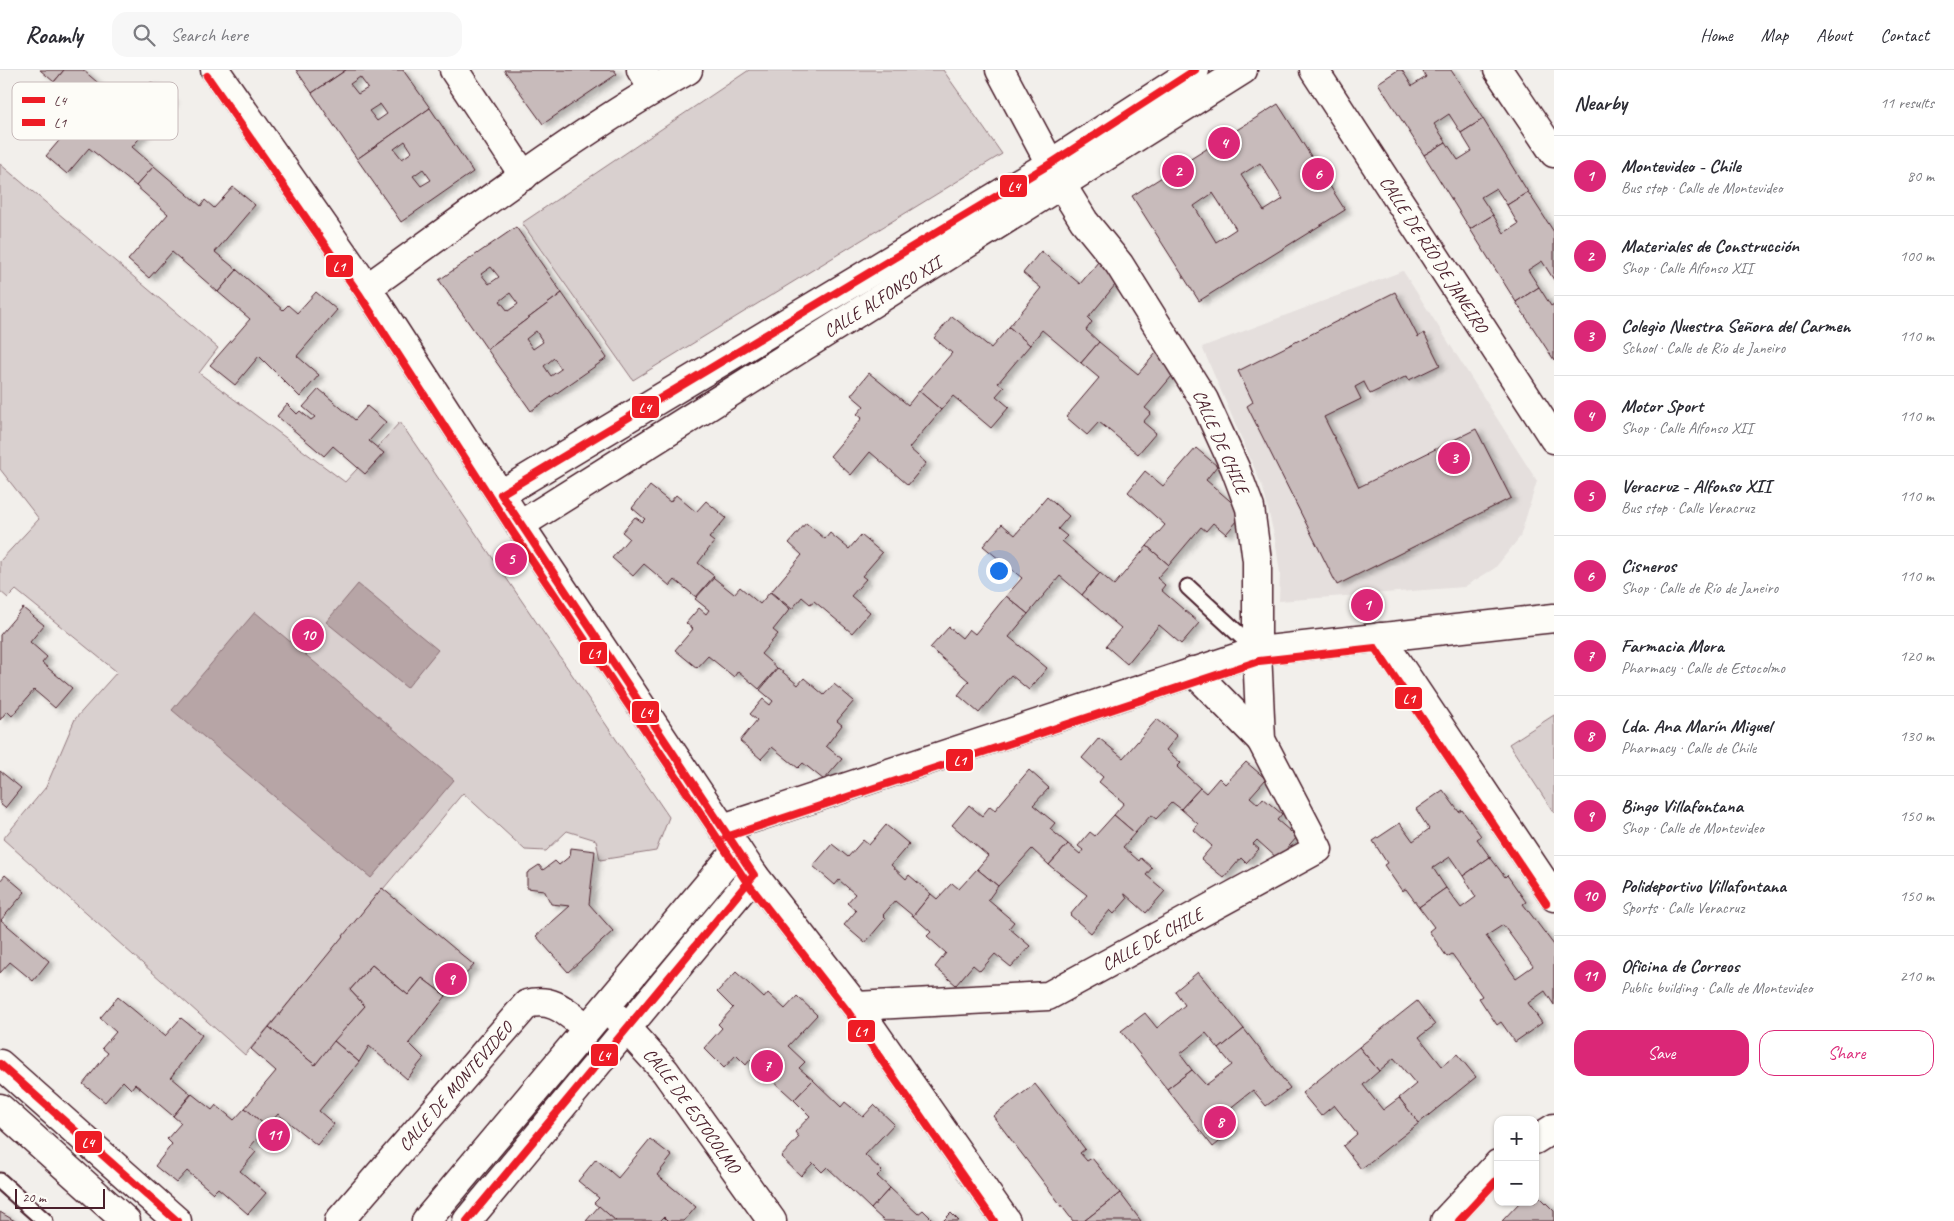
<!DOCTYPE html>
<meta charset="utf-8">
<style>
body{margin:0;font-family:Caveat,sans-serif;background:#f7f7f7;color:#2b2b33}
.controls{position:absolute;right:15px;bottom:15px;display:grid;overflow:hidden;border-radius:10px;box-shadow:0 1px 4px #0004}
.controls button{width:45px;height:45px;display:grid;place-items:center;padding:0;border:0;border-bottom:1px solid #e1e1e2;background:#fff;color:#2b2b33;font:25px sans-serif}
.scale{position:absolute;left:15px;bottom:12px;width:90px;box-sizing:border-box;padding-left:5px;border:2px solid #4a1f2b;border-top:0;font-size:14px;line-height:18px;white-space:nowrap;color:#4a1f2b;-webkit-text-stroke:4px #fdfcf7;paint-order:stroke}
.you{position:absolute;left:998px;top:500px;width:18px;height:18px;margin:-12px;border:4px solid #fff;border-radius:50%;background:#1a73e8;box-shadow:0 0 0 8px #1a73e833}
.badge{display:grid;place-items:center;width:32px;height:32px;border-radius:50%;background:#db2777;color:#fff;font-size:16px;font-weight:700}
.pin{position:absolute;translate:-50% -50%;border:2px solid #fff;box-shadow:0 1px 5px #0006}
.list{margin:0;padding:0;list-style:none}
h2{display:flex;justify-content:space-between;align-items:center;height:65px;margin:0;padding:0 20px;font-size:21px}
h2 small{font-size:16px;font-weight:400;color:#7c7c81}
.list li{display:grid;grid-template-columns:32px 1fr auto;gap:15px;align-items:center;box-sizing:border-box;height:80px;padding:0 20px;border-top:1px solid #e1e1e2}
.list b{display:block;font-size:19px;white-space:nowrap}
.list p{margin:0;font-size:16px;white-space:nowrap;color:#7c7c81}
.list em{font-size:16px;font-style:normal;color:#7c7c81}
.actions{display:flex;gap:10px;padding:15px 20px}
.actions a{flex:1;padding:11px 0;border:1px solid #db2777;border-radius:15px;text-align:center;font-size:18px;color:#db2777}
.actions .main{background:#db2777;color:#fff}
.icon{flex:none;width:28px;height:28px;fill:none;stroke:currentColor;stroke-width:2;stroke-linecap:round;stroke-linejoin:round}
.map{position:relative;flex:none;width:1554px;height:1151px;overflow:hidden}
header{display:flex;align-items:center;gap:30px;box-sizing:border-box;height:70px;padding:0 25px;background:#fff;border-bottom:1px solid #e1e1e2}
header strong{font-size:24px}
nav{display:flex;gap:28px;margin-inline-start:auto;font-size:18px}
.search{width:350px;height:45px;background:#f7f7f7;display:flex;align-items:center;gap:12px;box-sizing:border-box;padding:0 18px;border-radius:15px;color:#7c7c81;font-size:19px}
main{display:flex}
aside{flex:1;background:#fff}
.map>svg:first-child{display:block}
.built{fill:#e5dfdd}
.green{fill:#d9d0cf;stroke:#92787d}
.water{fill:#b7a5a6;stroke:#8b6f75}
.building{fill:#c8bbbb;stroke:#4a1f2b;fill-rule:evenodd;filter:url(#shadow)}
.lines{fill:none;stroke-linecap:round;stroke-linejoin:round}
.lane-casing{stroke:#4a1f2b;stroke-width:19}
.street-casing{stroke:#4a1f2b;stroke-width:31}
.secondary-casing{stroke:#4a1f2b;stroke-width:31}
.lane{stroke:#fdfcf7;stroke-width:15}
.street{stroke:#fdfcf7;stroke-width:28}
.secondary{stroke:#fdfcf7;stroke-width:28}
.bus-1-casing{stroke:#fdfcf7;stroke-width:11}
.bus-2-casing{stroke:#fdfcf7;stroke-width:11}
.bus-1{stroke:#ee1c25;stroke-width:8}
.bus-2{stroke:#ee1c25;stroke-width:8}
.labels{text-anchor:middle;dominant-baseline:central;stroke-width:5;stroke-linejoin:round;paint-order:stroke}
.street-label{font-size:18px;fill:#4a1f2b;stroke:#fdfcf7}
.key{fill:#fdfcf7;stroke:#c7baba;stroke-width:1}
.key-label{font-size:14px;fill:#4a1f2b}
.line-badge{stroke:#fdfcf7;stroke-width:2}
.badge-label{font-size:14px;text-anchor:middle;font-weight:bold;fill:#fff}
</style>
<header>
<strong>Roamly</strong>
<div class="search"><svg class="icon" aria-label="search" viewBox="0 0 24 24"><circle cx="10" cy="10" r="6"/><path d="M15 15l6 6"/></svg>Search here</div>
<nav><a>Home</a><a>Map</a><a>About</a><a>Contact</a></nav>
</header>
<main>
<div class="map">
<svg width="1554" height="1151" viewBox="0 0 1554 1151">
<defs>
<filter id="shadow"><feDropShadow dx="5.5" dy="3" stdDeviation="2.5" flood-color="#0004"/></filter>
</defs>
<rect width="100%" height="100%" fill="#f2efeb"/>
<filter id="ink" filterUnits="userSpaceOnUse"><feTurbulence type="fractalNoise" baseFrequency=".02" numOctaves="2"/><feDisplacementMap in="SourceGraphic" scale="10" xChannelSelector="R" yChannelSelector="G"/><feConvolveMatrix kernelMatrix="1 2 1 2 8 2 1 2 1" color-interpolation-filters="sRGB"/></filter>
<g filter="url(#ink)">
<path class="built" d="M1403,201L1537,411L1520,467L1495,498L1464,517L1279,531L1280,503L1275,469L1263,418L1202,277Z"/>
<g class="green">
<path d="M749,0H943L1002,84L633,310L522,153Z"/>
<path d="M0,94L218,278L199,303L345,412L400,352L669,747L656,781L600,790L596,770L567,761L546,781L525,780L463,723L245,985L3,769L46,717L75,649L117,602L16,520L8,528L0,521V491L39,449L0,399Z"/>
<path d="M1554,645V743L1509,674Z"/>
</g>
<g class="water">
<path d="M358,514L438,580L407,618L326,552Z"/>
<path d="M255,542L454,710L371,808L172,640Z"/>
</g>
<g class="building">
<path d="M40,0H64L54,12Z"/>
<path d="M64,0H83L118,30L123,25L132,33L151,12L172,30L132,77L154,96L136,116L89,78L67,104L46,86L86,39L54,12Z"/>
<path d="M296,0H346L312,23Z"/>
<path d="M346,0H403L430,38L357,89L312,23ZM360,7L368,18L358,24L350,14ZM380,34L387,44L377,51L369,41Z"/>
<path d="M504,0H614L617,4L543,54Z"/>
<path d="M1398,0H1402L1412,16L1426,7L1422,0H1451L1483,49L1461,63L1449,44L1434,54L1446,72L1424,85L1378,13Z"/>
<path d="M1278,34L1345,140L1199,231L1132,126ZM1260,93L1283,129L1264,141L1241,105ZM1213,123L1236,159L1216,172L1194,136Z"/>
<path d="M430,38L473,102L401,152L357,89ZM405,71L412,82L402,89L394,79ZM423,99L431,110L421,116L413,106Z"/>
<path d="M1483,49L1528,122L1507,135L1496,118L1481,127L1493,145L1470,159L1424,85L1446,72L1458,90L1472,81L1461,63Z"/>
<path d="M154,96L201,136L205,130L214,138L233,117L255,135L215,182L237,200L218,222L172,182L149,208L128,190L168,144L136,116Z"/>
<path d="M1528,122L1554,162V210L1542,191L1528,200L1539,217L1516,232L1470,159L1493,145L1504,163L1518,154L1507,135Z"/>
<path d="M516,157L562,223L487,279L439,210ZM491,197L499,207L489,214L481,204ZM510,223L518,234L508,241L500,231Z"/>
<path d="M1041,181L1080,214L1098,192L1120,209L1088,248L1092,252L1086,260L1099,272L1081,293L1042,260L1030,275L1009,257L1041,218L1023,203Z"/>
<path d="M237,200L283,240L288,235L297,243L316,222L337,240L297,286L319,305L300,327L259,286L235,315L210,295L250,249L218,222Z"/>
<path d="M1539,217L1551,236L1554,234V290L1516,232Z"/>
<path d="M1395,222L1418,267L1424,263L1440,295L1409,310L1407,306L1370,324L1364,312L1355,317L1361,329L1324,347L1359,417L1476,359L1511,428L1337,515L1247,336L1253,332L1238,301Z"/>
<path d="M562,223L607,288L531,341L487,279ZM536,261L543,272L533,279L526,269ZM554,288L561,299L551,306L544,296Z"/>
<path d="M952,246L991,278L1009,257L1030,275L998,313L1004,317L996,326L1009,337L991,358L953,326L941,340L919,321L952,283L934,268Z"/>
<path d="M1099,272L1138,304L1156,283L1177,300L1145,338L1151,343L1143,352L1156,363L1138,384L1099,352L1087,365L1066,347L1099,308L1081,293Z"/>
<path d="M869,303L908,335L919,321L941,340L909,378L926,393L908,415L870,382L851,405L830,386L862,348L857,344L864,336L851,325Z"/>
<path d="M319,319L355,350L367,336L386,352L369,371L384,383L365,404L333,376L324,386L277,346L287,334L297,344L300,341L311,350L315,347L303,337Z"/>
<path d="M1196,378L1217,396L1206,410L1244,443L1226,464L1213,453L1206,461L1201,457L1169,495L1147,476L1165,455L1128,422L1145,401L1163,416Z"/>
<path d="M650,416L670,432L676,425L696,442L706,431L726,448L709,468L714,472L698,493L714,506L696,527L675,510L670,516L644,494L633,506L612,488L629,468L622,462L635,447L642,452L645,449L632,438Z"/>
<path d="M1047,427L1069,446L1058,459L1067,466L1062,471L1100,503L1082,525L1060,506L1028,544L1006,526L1022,508L983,476L1002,454L1015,465Z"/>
<path d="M806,453L825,469L830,463L849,479L861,465L882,483L862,506L866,509L851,526L870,542L852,563L814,531L810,534L802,527L792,539L771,522L802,485L789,473Z"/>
<path d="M1147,476L1169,495L1157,508L1165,515L1161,520L1199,553L1181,574L1159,555L1127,594L1106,576L1121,558L1082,525L1100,503L1114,515Z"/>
<path d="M714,508L734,524L740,517L760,534L770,522L790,539L773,560L778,564L761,584L777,598L759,619L738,601L734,607L708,586L697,598L675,580L693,559L686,553L699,538L706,544L709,540L695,529Z"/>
<path d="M1006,526L1028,544L1009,567L1047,598L1029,620L1011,605L979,643L958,625L969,611L930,578L949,557L962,568L969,559L975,564Z"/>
<path d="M23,538L44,555L30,572L47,587L42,593L72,618L55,638L34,620L12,646L7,641L0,650V565Z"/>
<path d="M778,598L798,615L804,608L824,625L834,614L854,631L837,651L842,655L826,676L842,689L824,710L803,693L798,698L772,677L761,689L740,671L757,650L750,644L763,629L770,635L773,631L760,620Z"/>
<path d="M1157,649L1177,666L1166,680L1181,693L1177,697L1200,718L1181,739L1172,732L1156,749L1151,745L1135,763L1114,745L1124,733L1099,712L1103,707L1082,688L1099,668L1123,688Z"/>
<path d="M1246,692L1266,709L1250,727L1258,734L1263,728L1282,744L1277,750L1297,767L1278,789L1257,770L1253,774L1259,779L1246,793L1241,788L1224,808L1201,789L1212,776L1194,760L1198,754L1181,739L1200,718L1206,723L1219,708L1225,714Z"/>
<path d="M1029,700L1049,718L1033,735L1055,753L1050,759L1068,774L1049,795L1032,779L998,816L977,799L988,786L952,755L969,735L982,746L990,736L995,740Z"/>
<path d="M0,701L21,718L5,738L0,734Z"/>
<path d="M1443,720L1459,742L1462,740L1481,766L1477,769L1490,787L1463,806L1450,787L1433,798L1446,818L1419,837L1406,819L1402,821L1384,795L1387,793L1373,771L1400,753L1413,771L1429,759L1416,739Z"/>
<path d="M1114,745L1135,763L1123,777L1139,791L1141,788L1152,798L1146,805L1165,821L1146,843L1124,823L1127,829L1114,844L1110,840L1091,863L1070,845L1087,825L1049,795L1068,774L1080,784L1083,780L1078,776L1090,762L1095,766Z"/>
<path d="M886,755L909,774L891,795L906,809L909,805L931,824L913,846L895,831L883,845L886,848L865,873L844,855L856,841L847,833L855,824L839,810L835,815L813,796L832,774L848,787L863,770L869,775Z"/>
<path d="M571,778L595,781L589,834L613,861L568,902L536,866L570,836L551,834L544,820L527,818V803L539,795L543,800L555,791L559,795L570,786Z"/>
<path d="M1490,787L1505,807L1507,805L1526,832L1523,834L1554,875V935L1545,921L1528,933L1542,953L1515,972L1501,952L1497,955L1479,928L1482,926L1452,884L1447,887L1429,861L1434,857L1419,837L1446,818L1461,838L1476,827L1463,806ZM1503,855L1533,896L1516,908L1486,866Z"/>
<path d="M977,799L998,816L988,830L1014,852L1009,858L1030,876L1011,897L995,884L980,901L973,895L956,915L935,897L946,883L927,866L931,862L913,846L931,824L937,829L952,813L959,819Z"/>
<path d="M5,805L25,822L1,850L49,891L33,911L10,892L0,903V811Z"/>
<path d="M382,818L474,895L446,926L422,908L408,925L372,895L350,920L365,936L315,995L269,957Z"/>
<path d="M372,895L408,925L422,908L446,926L409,973L424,988L407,1009L369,976L359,992L334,971L365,936L350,920Z"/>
<path d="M736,902L764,928L768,923L785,939L797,926L817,945L788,976L805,992L799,998L813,1010L794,1030L750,990L746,995L736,985L724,998L704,978L722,958L718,954L733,938L717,922Z"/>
<path d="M1198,902L1244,959L1219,979L1206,963L1180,984L1192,1000L1167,1019L1121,961L1145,943L1157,958L1185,935L1175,921Z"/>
<path d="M118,927L165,966L181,948L202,965L171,1007L191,1024L173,1046L135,1014L131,1019L123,1011L105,1032L83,1014L108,983L102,978L116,962L100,948Z"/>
<path d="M1417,931L1435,955L1419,967L1442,996L1457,984L1476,1007L1419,1053L1399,1028L1416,1014L1394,988L1379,1001L1359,977Z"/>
<path d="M269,957L315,995L334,971L359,992L319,1041L334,1054L317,1075L278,1044L267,1057L245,1038L276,1001L251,979Z"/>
<path d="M1244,959L1290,1018L1266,1036L1253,1020L1224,1043L1236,1058L1213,1077L1167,1019L1192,1000L1206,1015L1232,995L1219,979Z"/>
<path d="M1359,977L1379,1001L1363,1015L1383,1040L1399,1028L1419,1053L1361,1099L1343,1076L1357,1064L1334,1035L1321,1046L1302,1023Z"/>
<path d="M813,1010L841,1037L845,1032L863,1047L874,1035L894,1054L865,1085L882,1101L877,1106L890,1118L871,1139L827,1097L822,1102L813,1093L801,1106L781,1087L799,1067L795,1062L810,1046L794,1030Z"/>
<path d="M1035,1014L1085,1079L1080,1083L1087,1091L1092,1088L1120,1123L1084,1151H1073L993,1046Z"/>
<path d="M192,1024L212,1040L216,1035L234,1050L245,1038L267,1057L250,1077L256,1082L240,1101L266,1123L248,1144L218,1118L213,1123L187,1101L176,1113L155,1096L172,1074L167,1069L181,1053L173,1046Z"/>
<path d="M650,1069L672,1086L657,1105L696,1137L684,1151H668L664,1147L660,1151H616L594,1133L599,1128L578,1111L596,1089L618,1108Z"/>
<path d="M890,1118L918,1144L923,1140L934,1151H884L871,1139Z"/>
<path d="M1535,1122L1554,1141V1151H1502L1520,1132H1535Z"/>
<path d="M1120,1123L1141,1151H1084Z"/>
<path d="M599,1136L616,1151H586Z"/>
<path d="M0,1142L15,1151H0Z"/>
<path d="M951,1143L959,1151H943Z"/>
</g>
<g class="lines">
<defs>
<g id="lane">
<path d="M1188,517L1257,581"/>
<path d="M0,1111L45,1151"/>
</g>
<g id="street">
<path d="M215,0L367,218L520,455L754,805L856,936L1006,1151"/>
<path d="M454,0L524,106"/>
<path d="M641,0L654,19"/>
<path id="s1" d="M1314,0L1554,369"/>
<path d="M1498,0L1554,83"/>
<path d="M367,218C472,143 575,63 688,0"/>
<path d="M501,424L1050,94L1195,0"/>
<path id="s2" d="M520,455L1243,0"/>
<path d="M1380,567L1554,827"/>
<path d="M1193,601L1261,670"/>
<path d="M723,758L1257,581L1554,548"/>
<path id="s3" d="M856,936L1048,926L1318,779L1261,670L1257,581V491L1250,438L1235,398L1204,330L1119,194L1084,151L1061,114L1000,0"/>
<path id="s4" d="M615,946L665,1001L772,1151"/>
<path d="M1535,1070L1554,1058"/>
<path id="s5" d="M339,1151L527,934C554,927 567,943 587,958"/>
<path d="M426,1151L737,780"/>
<path d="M467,1151L754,805"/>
<path d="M1445,1151L1498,1094"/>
</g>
<g id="secondary">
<path d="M0,994L177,1151"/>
<path d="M0,1038L126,1151"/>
</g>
</defs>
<use href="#lane" class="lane-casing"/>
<use href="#street" class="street-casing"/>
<use href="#secondary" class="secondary-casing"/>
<use href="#lane" class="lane"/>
<use href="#street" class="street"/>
<use href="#secondary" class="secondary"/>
<defs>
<g id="bus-1">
<path d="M0,994L177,1151"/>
<path d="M467,1151L754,805L501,424L1050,94L1195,0"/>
</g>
<g id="bus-2">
<path d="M207,6L359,224L512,461L746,811L848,942L994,1151"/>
<path d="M726,767L1259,591L1375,578L1546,833"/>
<path d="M1459,1151L1498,1109"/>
</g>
</defs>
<use href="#bus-1" class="bus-1-casing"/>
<use href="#bus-2" class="bus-2-casing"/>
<use href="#bus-1" class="bus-1"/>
<use href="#bus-2" class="bus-2"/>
</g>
</g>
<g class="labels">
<g class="street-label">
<text stroke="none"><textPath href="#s1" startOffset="220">CALLE DE RÍO DE JANEIRO</textPath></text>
<text stroke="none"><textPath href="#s2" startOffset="428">CALLE ALFONSO XII</textPath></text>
<text transform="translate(1221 372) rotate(66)">CALLE DE CHILE</text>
<text stroke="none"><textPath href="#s3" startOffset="311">CALLE DE CHILE</textPath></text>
<text stroke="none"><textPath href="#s5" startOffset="178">CALLE DE MONTEVIDEO</textPath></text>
<text stroke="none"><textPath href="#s4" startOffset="122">CALLE DE ESTOCOLMO</textPath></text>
</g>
</g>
<rect x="12" y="12" width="166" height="58" rx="8" class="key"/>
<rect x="22" y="27" width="23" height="6" fill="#ee1c25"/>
<rect x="22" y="49" width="23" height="7" fill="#ee1c25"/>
<g class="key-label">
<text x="54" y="35">L4</text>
<text x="54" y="57">L1</text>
</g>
<g class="line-badge">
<rect x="999" y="104" width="29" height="24" rx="5" fill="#ee1c25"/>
<rect x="325" y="184" width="29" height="24" rx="5" fill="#ee1c25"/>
<rect x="631" y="325" width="29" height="24" rx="5" fill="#ee1c25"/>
<rect x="579" y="571" width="29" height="24" rx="5" fill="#ee1c25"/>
<rect x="1394" y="616" width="29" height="24" rx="5" fill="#ee1c25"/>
<rect x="631" y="630" width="29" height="24" rx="5" fill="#ee1c25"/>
<rect x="945" y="678" width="29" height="24" rx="5" fill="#ee1c25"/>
<rect x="847" y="949" width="29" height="24" rx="5" fill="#ee1c25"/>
<rect x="590" y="973" width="29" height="24" rx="5" fill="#ee1c25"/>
<rect x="74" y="1060" width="29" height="24" rx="5" fill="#ee1c25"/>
</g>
<g class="badge-label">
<text x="1014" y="121">L4</text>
<text x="339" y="201">L1</text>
<text x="645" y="342">L4</text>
<text x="594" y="588">L1</text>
<text x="1409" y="633">L1</text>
<text x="646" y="647">L4</text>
<text x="960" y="695">L1</text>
<text x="861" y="966">L1</text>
<text x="604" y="990">L4</text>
<text x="88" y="1077">L4</text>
</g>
</svg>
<div class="controls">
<button>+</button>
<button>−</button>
</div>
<div class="scale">20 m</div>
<div class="you"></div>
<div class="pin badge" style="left:1367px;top:535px">1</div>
<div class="pin badge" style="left:1178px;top:101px">2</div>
<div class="pin badge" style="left:1454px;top:388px">3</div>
<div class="pin badge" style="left:1224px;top:73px">4</div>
<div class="pin badge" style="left:511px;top:489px">5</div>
<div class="pin badge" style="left:1318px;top:104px">6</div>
<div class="pin badge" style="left:767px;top:996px">7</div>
<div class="pin badge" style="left:1220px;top:1052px">8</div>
<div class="pin badge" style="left:451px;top:909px">9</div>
<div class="pin badge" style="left:308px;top:565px">10</div>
<div class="pin badge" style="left:274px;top:1065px">11</div>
</div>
<aside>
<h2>Nearby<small>11 results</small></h2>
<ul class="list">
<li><span class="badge">1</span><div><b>Montevideo - Chile</b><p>Bus stop · Calle de Montevideo</p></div><em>80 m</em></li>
<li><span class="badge">2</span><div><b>Materiales de Construcción</b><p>Shop · Calle Alfonso XII</p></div><em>100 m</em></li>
<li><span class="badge">3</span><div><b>Colegio Nuestra Señora del Carmen</b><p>School · Calle de Río de Janeiro</p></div><em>110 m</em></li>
<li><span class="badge">4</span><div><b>Motor Sport</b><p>Shop · Calle Alfonso XII</p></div><em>110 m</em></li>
<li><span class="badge">5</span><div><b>Veracruz - Alfonso XII</b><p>Bus stop · Calle Veracruz</p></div><em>110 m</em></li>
<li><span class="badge">6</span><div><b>Cisneros</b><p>Shop · Calle de Río de Janeiro</p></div><em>110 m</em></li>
<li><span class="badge">7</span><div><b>Farmacia Mora</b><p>Pharmacy · Calle de Estocolmo</p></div><em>120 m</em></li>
<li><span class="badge">8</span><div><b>Lda. Ana Marín Miguel</b><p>Pharmacy · Calle de Chile</p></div><em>130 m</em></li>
<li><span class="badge">9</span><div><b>Bingo Villafontana</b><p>Shop · Calle de Montevideo</p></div><em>150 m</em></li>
<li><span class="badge">10</span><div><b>Polideportivo Villafontana</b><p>Sports · Calle Veracruz</p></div><em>150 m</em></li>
<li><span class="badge">11</span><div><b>Oficina de Correos</b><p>Public building · Calle de Montevideo</p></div><em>210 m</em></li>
</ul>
<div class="actions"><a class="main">Save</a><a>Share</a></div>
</aside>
</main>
